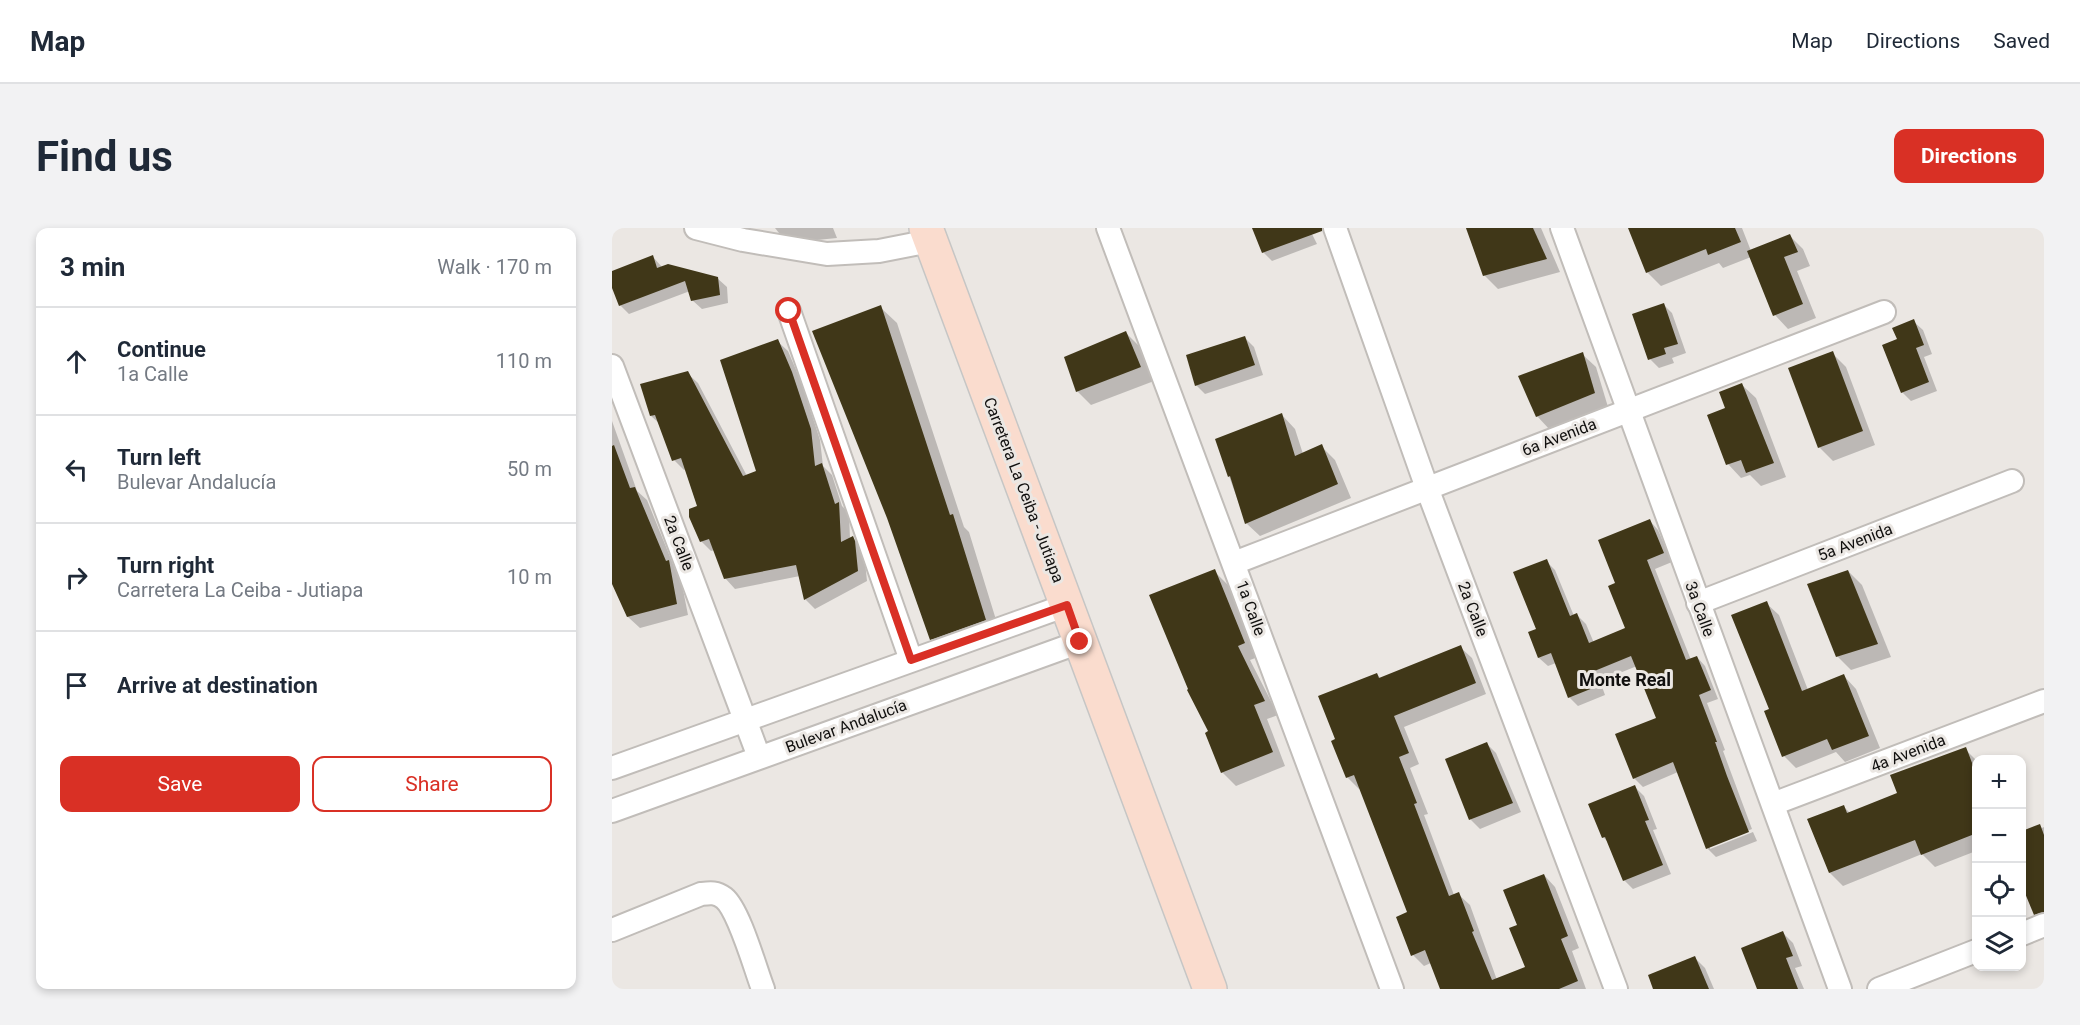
<!DOCTYPE html>
<meta charset="utf-8">
<style>
body{margin:0;font-family:Roboto,sans-serif;background:#f2f2f3;color:#1f2937}
.controls{position:absolute;right:18px;bottom:18px;display:grid;overflow:hidden;border-radius:12px;box-shadow:0 3px 9px #0003}
.controls button{width:54px;height:54px;display:grid;place-items:center;padding:0;border:0;border-bottom:2px solid #e0e1e3;background:#fff;color:#1f2937;font:30px sans-serif}
.stop{position:absolute;width:18px;height:18px;margin:-14px;border:4px solid #d93025;border-radius:50%;background:#fff}
.stop.end{background:#d93025;border-color:#fff;box-shadow:0 2px 6px #0008}
.list{margin:0;padding:0;list-style:none}
h2{display:flex;justify-content:space-between;align-items:center;height:78px;margin:0;padding:0 24px;font-size:26px}
h2 small{font-size:20px;font-weight:400;color:#747a83}
.list li{display:grid;grid-template-columns:39px 1fr auto;gap:18px;align-items:center;box-sizing:border-box;height:108px;padding:0 24px;border-top:2px solid #e0e1e3}
.list b{display:block;font-size:22px;white-space:nowrap}
.list p{margin:0;font-size:20px;white-space:nowrap;color:#747a83}
.list em{font-size:20px;font-style:normal;color:#747a83}
.actions{display:flex;gap:12px;padding:18px 24px}
.actions a{flex:1;padding:14px 0;border:2px solid #d93025;border-radius:12px;text-align:center;font-size:21px;color:#d93025}
.actions .main{background:#d93025;color:#fff}
.icon{flex:none;width:33px;height:33px;fill:none;stroke:currentColor;stroke-width:2;stroke-linecap:round;stroke-linejoin:round}
.map{position:relative;flex:none;width:1432px;height:761px;overflow:hidden;border-radius:12px}
header{display:flex;align-items:center;gap:36px;box-sizing:border-box;height:84px;padding:0 30px;background:#fff;border-bottom:2px solid #e0e1e3}
header strong{font-size:28px}
nav{display:flex;gap:33px;margin-inline-start:auto;font-size:21px}
.intro{display:flex;align-items:center;justify-content:space-between;box-sizing:border-box;height:144px;padding:0 36px}
h1{margin:0;font-size:42px}
.button{padding:15px 27px;border-radius:12px;background:#d93025;color:#fff;font-size:21px;font-weight:700}
main{display:flex;gap:36px;padding:0 36px}
aside{flex:1;background:#fff;border-radius:12px;box-shadow:0 3px 9px #0003}
.map>svg:first-child{display:block}
.shadow{fill:#0003}
.building{fill:#403718}
.lines{fill:none;stroke-linecap:round;stroke-linejoin:round}
.street-casing{stroke:#c1bdb9;stroke-width:26}
.primary-casing{stroke:#c6c6c5;stroke-width:36}
.street{stroke:#fff;stroke-width:22}
.primary{stroke:#fadcce;stroke-width:33}
.route{stroke:#d93025;stroke-width:8}
.labels{text-anchor:middle;dominant-baseline:central;stroke-width:6;stroke-linejoin:round;paint-order:stroke}
.street-label{font-size:16px;fill:#11100f;stroke:#ebe7e3}
.neighbourhood-label{font-size:18px;font-weight:bold;fill:#11100f;stroke:#ebe7e3}
</style>
<header>
<strong>Map</strong>
<nav><a>Map</a><a>Directions</a><a>Saved</a></nav>
</header>
<div class="intro"><h1>Find us</h1><a class="button">Directions</a></div>
<main>
<aside>
<h2>3 min<small>Walk · 170 m</small></h2>
<ul class="list">
<li><svg class="icon" aria-label="ahead" viewBox="0 0 24 24"><path d="M12 20V5M6 11l6-6 6 6"/></svg><div><b>Continue</b><p>1a Calle</p></div><em>110 m</em></li>
<li><svg class="icon" aria-label="left" viewBox="0 0 24 24"><path d="M17 20v-9H6M10 6l-5 5 5 5"/></svg><div><b>Turn left</b><p>Bulevar Andalucía</p></div><em>50 m</em></li>
<li><svg class="icon" aria-label="right" viewBox="0 0 24 24"><path d="M7 20v-9h11M14 6l5 5-5 5"/></svg><div><b>Turn right</b><p>Carretera La Ceiba - Jutiapa</p></div><em>10 m</em></li>
<li><svg class="icon" aria-label="arrive" viewBox="0 0 24 24"><path d="M6 21V4h12l-3 4 3 4H6"/></svg><div><b>Arrive at destination</b></div></li>
</ul>
<div class="actions"><a class="main">Save</a><a>Share</a></div>
</aside>
<div class="map">
<svg width="1432" height="761" viewBox="0 0 1432 761">
<rect width="100%" height="100%" fill="#ebe7e3"/>
<g class="shadow">
<path d="M163,0H221L225,10L175,15Z"/>
<path d="M642,0H697L705,16L660,33L651,24Z"/>
<path d="M854,0H929L948,44L886,61L872,47Z"/>
<path d="M1018,0H1130L1139,23L1178,8L1191,21L1198,38L1185,43L1204,90L1176,101L1163,87L1139,29L1111,40L1107,35L1049,58L1035,44Z"/>
<path d="M41,29L50,39L105,50L115,59L116,75L90,81L80,72L78,63L17,86L8,77L0,55V44Z"/>
<path d="M1051,76L1060,85L1074,125L1060,130L1062,135L1047,140L1038,131Z"/>
<path d="M268,79L285,95L352,299L357,304L389,408L336,427L320,411L277,290Z"/>
<path d="M1301,93L1311,102L1320,126L1312,129L1325,163L1299,173L1290,164L1287,112Z"/>
<path d="M514,105L528,119L542,153L479,177L465,163Z"/>
<path d="M633,110L642,119L651,147L593,166L584,157Z"/>
<path d="M165,113L176,123L190,156L208,212L211,238L220,247L230,278L237,285L238,311L241,310L251,320L252,324L255,353L203,381L193,371L188,348L123,361L113,350L103,322L99,323L89,313L77,283L87,279L74,241L72,242L62,232L49,197L39,188L75,145L86,155L135,248L145,243Z"/>
<path d="M1220,125L1234,139L1263,217L1221,233L1207,219Z"/>
<path d="M970,126L984,139L996,179L938,202L925,188Z"/>
<path d="M1130,157L1144,170L1174,249L1149,258L1138,247L1129,250L1116,236L1115,181Z"/>
<path d="M670,187L683,201L691,226L709,218L723,232L739,270L648,308L634,295L617,248Z"/>
<path d="M0,193L25,263L35,272L63,341L68,346L76,387L28,400L16,389L0,353Z"/>
<path d="M1038,293L1046,302L1060,334L1043,341L1079,432L1085,429L1093,438L1106,471L1095,475L1113,522L1111,523L1140,601L1098,618V621L1141,604L1145,613L1104,629L1095,620L1066,544L1031,559L1022,550L1046,490L1025,438L988,453L993,467L966,478L957,469L944,435L936,438L927,430L917,405L926,402L934,333L943,342L962,388L965,387L974,396L982,415L1015,401L1005,356Z"/>
<path d="M602,343L616,357L646,429L638,432L666,487L655,491L673,538L624,558L610,544L598,504Z"/>
<path d="M1236,343L1250,357L1279,429L1239,442L1225,428Z"/>
<path d="M1154,375L1167,387L1196,462L1232,448L1244,461L1268,520L1233,534L1224,524L1184,540L1172,528L1159,482Z"/>
<path d="M848,419L860,430L874,466L792,499L807,536L798,540L816,586L812,587L842,667L846,666L858,677L885,752L915,740L907,698L932,647L943,659L967,720L960,723L974,761H829L819,735L812,738L801,727L797,685L748,560L747,561L735,549L725,512L765,446L769,451Z"/>
<path d="M875,516L884,525L909,584L868,601L859,592L835,532Z"/>
<path d="M1353,521L1364,532V623L1323,639L1310,626L1231,658L1218,645L1197,592L1231,578L1239,586L1287,566Z"/>
<path d="M1023,559L1032,568L1045,601L1041,602L1059,646L1021,661L1012,652L997,615L992,610L978,577Z"/>
<path d="M1427,597L1430,600L1432,599V691L1420,679L1410,654V604Z"/>
<path d="M1171,705L1181,715L1190,738L1183,740L1192,761H1146Z"/>
<path d="M1083,730L1093,740L1102,761H1042L1037,748Z"/>
</g>
<g class="building">
<path d="M640,0H710V3L650,25Z"/>
<path d="M854,0H921L935,31L871,48Z"/>
<path d="M1016,0H1123L1129,14L1096,27L1094,21L1034,45Z"/>
<path d="M1178,6L1186,24L1172,29L1191,76L1161,88L1135,23Z"/>
<path d="M41,27L45,40L56,36L106,49L108,67L79,73L73,53L7,78L0,60V43Z"/>
<path d="M1052,75L1066,116L1052,120L1054,126L1036,132L1020,86Z"/>
<path d="M269,77L338,287L341,286L374,392L318,412L275,290L200,103Z"/>
<path d="M1302,91L1312,117L1304,120L1317,154L1289,165L1270,117L1285,111L1280,100Z"/>
<path d="M514,103L529,139L464,164L452,129Z"/>
<path d="M633,108L643,137L583,158L574,127Z"/>
<path d="M166,111L180,144L199,201L203,238L210,235L223,276L227,274L229,314L241,308L243,313L246,343L192,372L184,337L112,351L97,311L88,314L77,289V281L85,278L69,230L60,233L43,187L38,188L28,156L76,143L131,248L144,243L108,132Z"/>
<path d="M1221,123L1251,203L1206,220L1176,140Z"/>
<path d="M971,124L983,165L924,189L906,148Z"/>
<path d="M1130,155L1162,235L1134,245L1129,232L1114,237L1095,187L1113,180L1107,164Z"/>
<path d="M670,185L683,228L710,216L726,256L633,296L618,248L616,249L603,211Z"/>
<path d="M2,217L18,260L23,259L54,333L57,332L65,376L15,389L0,356V218Z"/>
<path d="M1038,291L1052,325L1035,332L1074,432L1085,428L1099,462L1087,467L1105,514H1103L1115,548L1137,604L1094,621L1061,534L1021,551L1003,506L1044,490L1019,428L980,444L986,458L956,470L939,425L926,430L916,404L924,401L901,344L935,331L958,388L965,385L977,415L1013,400L996,358L1003,355L986,312Z"/>
<path d="M603,341L633,415L626,418L653,473L642,477L661,524L609,545L593,505L596,503L575,462L576,461L537,367Z"/>
<path d="M1236,342L1266,416L1224,429L1195,356Z"/>
<path d="M1155,373L1190,463L1232,446L1257,508L1220,522L1215,511L1170,529L1152,483L1157,481L1119,387Z"/>
<path d="M849,417L864,455L782,488L797,525L787,529L805,575L802,576L837,668L847,664L862,703L860,704L880,752L913,739L897,700L905,697L891,662L932,646L956,708L949,711L966,753L947,761H828L813,722L799,728L784,689L795,684L742,547L734,550L719,513L723,511L706,468L765,445L767,450Z"/>
<path d="M875,514L901,575L857,592L833,531Z"/>
<path d="M1354,519L1365,548V605L1309,627L1303,612L1217,645L1195,591L1232,577L1235,585L1285,565L1278,547Z"/>
<path d="M1023,557L1037,592L1033,593L1051,637L1011,653L993,609L990,610L976,576Z"/>
<path d="M1428,596L1432,607V684L1422,687L1410,658V603Z"/>
<path d="M1171,703L1181,728L1174,730L1186,761H1145L1129,720Z"/>
<path d="M1083,728L1097,761H1041L1036,747Z"/>
</g>
<g class="lines">
<defs>
<g id="street">
<path d="M84,0L131,12L215,26L267,23L318,13"/>
<path d="M496,0L780,761"/>
<path d="M723,0L815,260L1004,761"/>
<path d="M950,0L1228,761"/>
<path d="M177,83L299,432"/>
<path d="M0,138L147,529"/>
<path d="M622,335L1272,84"/>
<path d="M1086,375L1400,253"/>
<path d="M0,540L455,377"/>
<path d="M1161,576L1432,473"/>
<path d="M0,583L468,414"/>
<path d="M0,702L89,666C98,665 104,664 112,670C127,682 143,740 151,761"/>
<path d="M1410,706L1432,697"/>
<path d="M1267,761L1364,723"/>
</g>
<path id="primary" d="M314,0L598,761"/>
</defs>
<use href="#street" class="street-casing"/>
<use href="#primary" class="primary-casing"/>
<use href="#street" class="street"/>
<use href="#primary" class="primary"/>
</g>
<g class="lines">
<path class="route" d="M177,83L299,432L455,377L468,414"/>
</g>
<g class="labels">
<g class="street-label">
<text transform="translate(947 209) rotate(-21)">6a Avenida</text>
<text transform="translate(412 262) rotate(69)">Carretera La Ceiba - Jutiapa</text>
<text transform="translate(1243 314) rotate(-21)">5a Avenida</text>
<text transform="translate(67 315) rotate(69)">2a Calle</text>
<text transform="translate(639 380) rotate(70)">1a Calle</text>
<text transform="translate(861 381) rotate(69)">2a Calle</text>
<text transform="translate(1088 381) rotate(70)">3a Calle</text>
<text transform="translate(234 498) rotate(-20)">Bulevar Andalucía</text>
<text transform="translate(1296 525) rotate(-21)">4a Avenida</text>
</g>
<g class="neighbourhood-label">
<text x="1013" y="451">Monte Real</text>
</g>
</g>
</svg>
<div class="controls">
<button>+</button>
<button>−</button>
<button><svg class="icon" aria-label="locate" viewBox="0 0 24 24"><circle cx="12" cy="12" r="6"/><path d="M12 2v4M12 18v4M2 12h4M18 12h4"/></svg></button>
<button><svg class="icon" aria-label="layers" viewBox="0 0 24 24"><path d="M12 4l9 5-9 5-9-5zM3 14l9 5 9-5"/></svg></button>
</div>
<div class="stop" style="left:177px;top:83px"></div>
<div class="stop end" style="left:468px;top:414px"></div>
</div>
</main>
